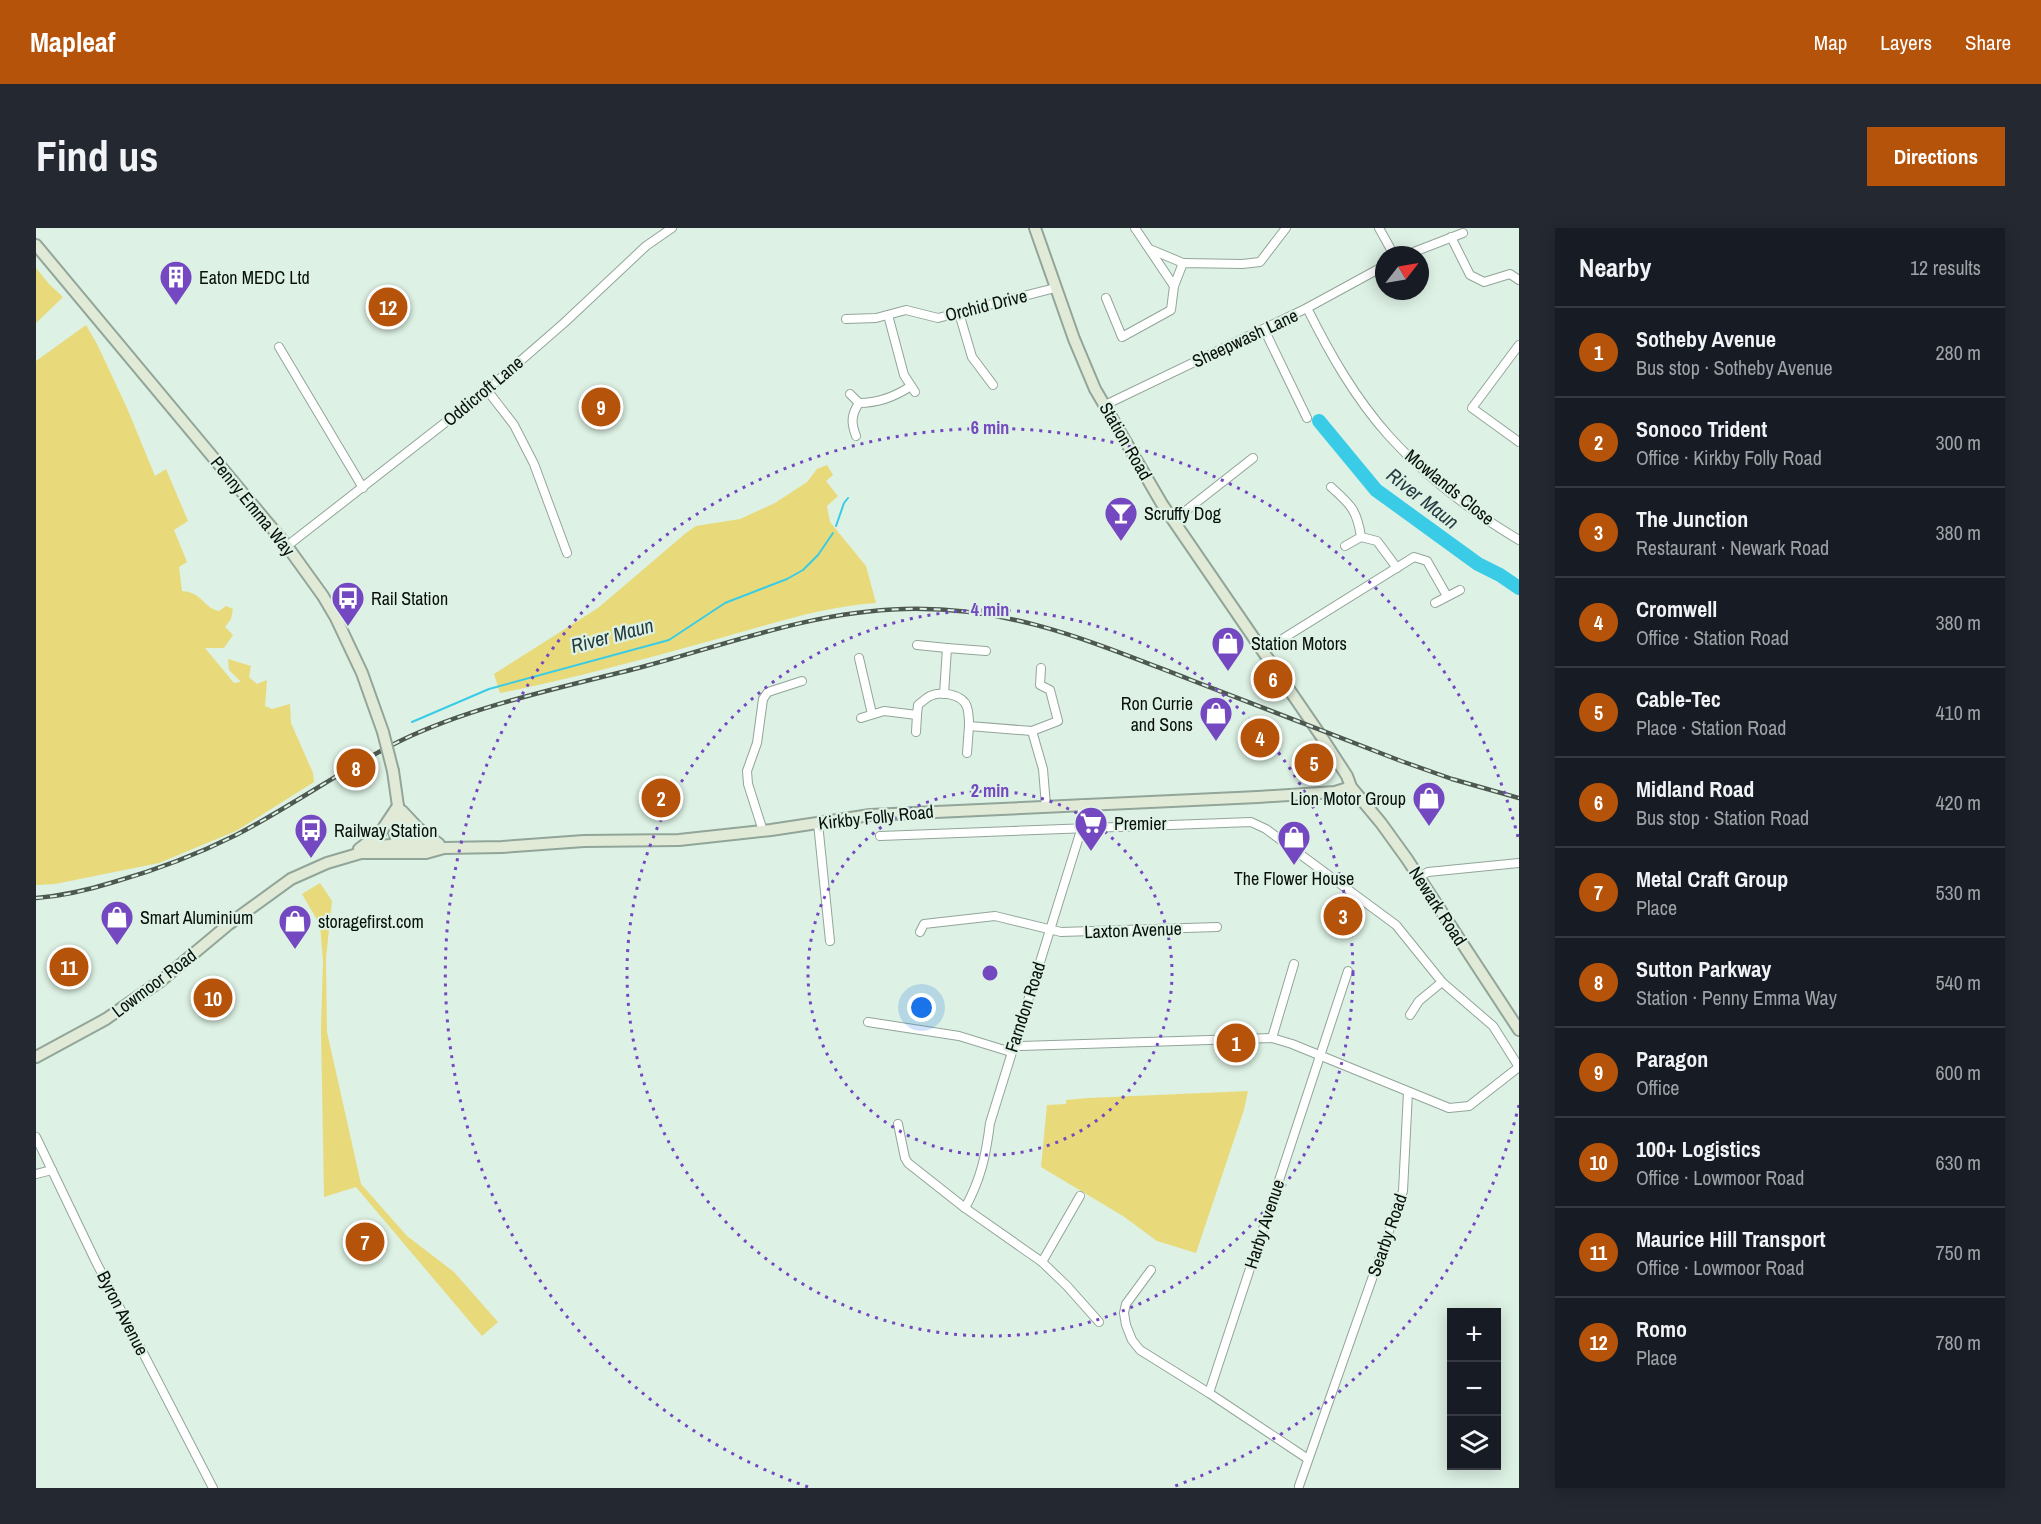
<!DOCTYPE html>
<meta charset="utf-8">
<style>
body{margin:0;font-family:"Archivo Narrow",sans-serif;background:#242831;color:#f1f3f6}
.controls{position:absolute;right:18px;bottom:18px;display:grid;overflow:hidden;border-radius:0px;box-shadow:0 3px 15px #0003}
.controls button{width:54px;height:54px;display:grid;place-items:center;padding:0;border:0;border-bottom:2px solid #363941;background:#171b24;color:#f1f3f6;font:30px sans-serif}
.compass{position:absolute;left:1339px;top:18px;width:54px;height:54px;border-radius:50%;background:#171b24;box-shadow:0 3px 15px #0003;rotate:59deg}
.you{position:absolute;left:886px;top:780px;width:21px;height:21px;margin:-15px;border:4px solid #fff;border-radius:50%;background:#1a73e8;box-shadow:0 0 0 9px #1a73e833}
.badge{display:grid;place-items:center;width:39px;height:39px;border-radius:50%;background:#b45309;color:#fff;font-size:20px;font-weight:700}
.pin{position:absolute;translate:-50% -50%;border:3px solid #fff;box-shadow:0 2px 6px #0006}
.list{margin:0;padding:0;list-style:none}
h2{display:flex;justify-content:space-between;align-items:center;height:78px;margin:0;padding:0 24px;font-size:26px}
h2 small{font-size:20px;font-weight:400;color:#9ea1a6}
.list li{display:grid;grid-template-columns:39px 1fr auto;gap:18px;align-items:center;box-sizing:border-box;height:90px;padding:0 24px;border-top:2px solid #363941}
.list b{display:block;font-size:22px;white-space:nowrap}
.list p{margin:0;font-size:20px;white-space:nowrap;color:#9ea1a6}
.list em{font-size:20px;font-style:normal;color:#9ea1a6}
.icon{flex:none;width:33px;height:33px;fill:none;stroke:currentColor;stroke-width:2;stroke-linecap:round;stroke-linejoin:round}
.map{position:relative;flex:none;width:1483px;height:1260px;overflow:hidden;border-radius:0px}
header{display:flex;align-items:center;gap:36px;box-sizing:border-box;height:84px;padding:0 30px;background:#b45309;color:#fff}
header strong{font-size:28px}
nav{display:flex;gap:33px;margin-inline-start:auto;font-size:21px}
.intro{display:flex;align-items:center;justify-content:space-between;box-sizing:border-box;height:144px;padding:0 36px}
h1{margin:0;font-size:42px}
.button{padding:15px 27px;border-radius:0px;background:#b45309;color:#fff;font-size:21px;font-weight:700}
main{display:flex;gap:36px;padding:0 36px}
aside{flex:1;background:#171b24;border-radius:0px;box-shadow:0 3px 15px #0003}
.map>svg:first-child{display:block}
.green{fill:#e8da7a}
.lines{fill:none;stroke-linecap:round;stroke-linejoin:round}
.stream{stroke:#3acce6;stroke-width:2}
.river{stroke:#3acce6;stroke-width:14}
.minor-casing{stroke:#92a599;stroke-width:10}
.secondary-casing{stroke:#92a599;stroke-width:14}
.minor{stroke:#fff;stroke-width:8}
.secondary{stroke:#e1ead7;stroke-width:10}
.rail-casing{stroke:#4d5851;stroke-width:4.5}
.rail{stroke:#ddf1e4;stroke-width:2;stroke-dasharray:7;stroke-linecap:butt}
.secondary-bridge-casing{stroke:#92a599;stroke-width:14;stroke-linecap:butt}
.secondary-bridge{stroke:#e1ead7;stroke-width:10}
.ring{fill:none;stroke:#7448c0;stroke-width:3;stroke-dasharray:3 6}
.labels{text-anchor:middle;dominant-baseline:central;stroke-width:4.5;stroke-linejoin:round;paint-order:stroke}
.poi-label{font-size:18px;fill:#09100c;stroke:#ddf1e4;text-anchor:start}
.street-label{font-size:18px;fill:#09100c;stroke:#ddf1e4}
.water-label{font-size:20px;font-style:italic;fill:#253d42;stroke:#ddf1e4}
.centre{fill:#7448c0;stroke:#ddf1e4;stroke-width:3}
.ring-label{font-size:18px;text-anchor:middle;font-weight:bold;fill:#7448c0;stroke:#ddf1e4;stroke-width:4.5;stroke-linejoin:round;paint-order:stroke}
</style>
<header>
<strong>Mapleaf</strong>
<nav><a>Map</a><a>Layers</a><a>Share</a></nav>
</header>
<div class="intro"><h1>Find us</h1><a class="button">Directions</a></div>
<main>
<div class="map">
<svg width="1483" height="1260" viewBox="0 0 1483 1260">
<rect width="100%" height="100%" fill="#ddf1e4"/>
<g class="green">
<path d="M0,40L13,56L27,69L0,95Z"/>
<path d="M50,97L61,116L91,180L119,248L130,241L152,293L138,302L151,334L143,339L146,363C168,365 167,380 183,383L190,378L197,381L195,391L189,399L197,407L188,420H169L198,455L205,454L193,442L192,431L215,438L213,449L221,456L231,452L229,478L236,481L254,476L255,495L277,545L278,554L200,603L123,635L19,656L0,657V133Z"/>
<path d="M791,237L797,247L790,253L802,268L791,278L794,294L830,338L840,375C783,379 729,398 674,413C605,432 535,451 464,465L458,446L562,380L650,305L660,298L704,291L739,275L771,254L781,241Z"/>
<path d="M284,655L296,673L290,730L291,804L325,956L371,1008L418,1044L462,1094L446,1108L320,959L288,969L285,801L287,733L284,697L266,666Z"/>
<path d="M1212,863L1208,882L1160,1025L1121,1013L1087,988L1005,939L1011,877L1030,876V872L1052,870Z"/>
</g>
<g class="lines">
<g class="stream">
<path d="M800,298L808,275L812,270"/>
<path d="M376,494L453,461L633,412L689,375L751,351L767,342L782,327L797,305"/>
</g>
<path class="river" d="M1283,193L1340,262L1442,336L1464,347L1483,360"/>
<defs>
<g id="minor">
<path d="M1099,0L1138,58"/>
<path d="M1343,0L1358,27"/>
<path d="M1415,9L1434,47L1448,54L1474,46L1483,52"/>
<path d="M1116,22L1147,35"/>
<path d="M1370,27L1427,5"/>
<path d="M1070,70L1086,109L1135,82L1138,58L1147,35L1206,36L1224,34L1250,0"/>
<path d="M1271,80C1294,126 1319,170 1353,208C1390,249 1436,284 1483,312"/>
<path d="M923,85L936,129L957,157"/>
<path d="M852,87L868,147L879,164"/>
<path d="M810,91L840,90L870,82L902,90L1019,60"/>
<path d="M1228,101L1271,190"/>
<path d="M1483,117L1436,180L1483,214"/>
<path d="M243,119L327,260"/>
<path d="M451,162L478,197L498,236L531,325"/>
<path d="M814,166L823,175"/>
<path d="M1069,177L1271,80L1348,38"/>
<path d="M820,208C815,195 815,187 823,175C842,175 860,168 875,158"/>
<path d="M1295,259C1315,277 1321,282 1325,309"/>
<path d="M1138,292L1217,230"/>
<path d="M251,318L451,162L528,95L610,18L636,0"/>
<path d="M1309,318L1325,309L1341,313L1361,340"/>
<path d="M1399,375L1424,362"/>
<path d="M881,417L911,420"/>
<path d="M1227,423L1378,329L1391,333L1411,368"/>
<path d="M823,430L836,486"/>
<path d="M1005,440L1004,457L1014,462L1022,493L996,503L1007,541L1010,578"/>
<path d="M908,466L911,420L950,423"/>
<path d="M825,490L848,483L881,487L882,477C886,474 890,470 894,468C905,463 927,466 931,479C933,485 933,493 933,498L996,503"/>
<path d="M880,504L881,487"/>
<path d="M931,525L933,498"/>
<path d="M782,595L794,713"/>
<path d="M727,603L712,556L711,543L721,515L727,471L732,464L766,453"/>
<path d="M844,608L1215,594L1230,601L1360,697L1406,754L1457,798L1483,839"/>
<path d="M1383,649L1392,644L1483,635"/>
<path d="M884,704L888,696L959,688L1025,704L1181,699"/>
<path d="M1374,787L1383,773L1406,754"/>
<path d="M832,794L923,808L975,824"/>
<path d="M1236,810L1258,736"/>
<path d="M977,817L985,818L1236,810L1256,816L1413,880L1433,878L1483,839"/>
<path d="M862,896L869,930L872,935L929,980L1006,1034L1031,1058L1063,1094"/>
<path d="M0,909L60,1034L177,1260"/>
<path d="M0,946L16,942"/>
<path d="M929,980C945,951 950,927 954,895L1046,599V576"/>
<path d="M1006,1034L1044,968"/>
<path d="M1115,1042L1090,1076L1088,1085L1090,1097L1096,1112L1104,1122L1173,1165L1272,1231"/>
<path d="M1173,1165L1312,743"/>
<path d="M1263,1258L1367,963L1372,864"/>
</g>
<g id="secondary">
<path d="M999,0L1038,111L1059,161L1126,276L1285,508L1311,548L1315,559L1345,595L1371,631L1483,802"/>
<path d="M0,17L251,318L287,368L300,390L326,445L347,504"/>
<path d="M357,543L362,578L368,596V620"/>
<path d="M366,583L382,600L403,616"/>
<path d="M361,584L359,607L363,622"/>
<path d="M323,621L344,605L362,578"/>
<path d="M325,625H390L408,620L466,619L548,613L643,612L735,602L834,587L1222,569L1299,564L1315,559"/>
<path d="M0,829L70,791L126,752L193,696L255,651L291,635L325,625L340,618L387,615L407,620"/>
</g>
</defs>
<use href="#minor" class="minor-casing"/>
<use href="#secondary" class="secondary-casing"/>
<use href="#minor" class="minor"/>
<use href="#secondary" class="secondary"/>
<defs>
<path id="rail" d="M0,670C27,668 52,662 78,654C120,642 160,627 200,607C256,578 307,541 364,513C436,478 528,459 606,439C692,416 779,383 868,381C976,378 1056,414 1155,452C1225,479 1295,506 1365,533L1416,551L1483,570"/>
</defs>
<use href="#rail" class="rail-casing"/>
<use href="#rail" class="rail"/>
<defs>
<path id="secondary-bridge" d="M347,504L357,543"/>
</defs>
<use href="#secondary-bridge" class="secondary-bridge-casing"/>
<use href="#secondary-bridge" class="secondary-bridge"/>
</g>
<g class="ring">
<circle cx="954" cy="745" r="182"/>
<circle cx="954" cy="745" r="363"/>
<path d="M1483 877A545 545 0 0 1 1136 1259M772 1259A545 545 0 1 1 1483 613"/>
</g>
<defs>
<symbol id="building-pin" viewBox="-11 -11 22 30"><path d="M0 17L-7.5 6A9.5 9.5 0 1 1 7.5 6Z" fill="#7448c0" stroke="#ddf1e4"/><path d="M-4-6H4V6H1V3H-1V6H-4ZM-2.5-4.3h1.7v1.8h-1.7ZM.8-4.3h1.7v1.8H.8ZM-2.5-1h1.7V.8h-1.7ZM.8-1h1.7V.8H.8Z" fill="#fff"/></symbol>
<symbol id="bar-pin" viewBox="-11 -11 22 30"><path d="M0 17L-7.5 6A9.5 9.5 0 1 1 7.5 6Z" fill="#7448c0" stroke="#ddf1e4"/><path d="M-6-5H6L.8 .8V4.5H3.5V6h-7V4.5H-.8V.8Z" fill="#fff"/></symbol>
<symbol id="bus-pin" viewBox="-11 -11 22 30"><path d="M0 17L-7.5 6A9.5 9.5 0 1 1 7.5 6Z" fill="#7448c0" stroke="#ddf1e4"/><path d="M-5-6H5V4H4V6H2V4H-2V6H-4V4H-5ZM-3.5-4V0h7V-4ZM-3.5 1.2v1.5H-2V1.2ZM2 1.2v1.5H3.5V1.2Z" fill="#fff"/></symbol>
<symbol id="shop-pin" viewBox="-11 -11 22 30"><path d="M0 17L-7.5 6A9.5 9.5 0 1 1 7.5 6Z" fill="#7448c0" stroke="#ddf1e4"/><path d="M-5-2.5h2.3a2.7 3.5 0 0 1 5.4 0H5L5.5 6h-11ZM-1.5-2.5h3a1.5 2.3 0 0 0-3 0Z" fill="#fff"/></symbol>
<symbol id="supermarket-pin" viewBox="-11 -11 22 30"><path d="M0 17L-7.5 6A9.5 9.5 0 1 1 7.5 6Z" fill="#7448c0" stroke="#ddf1e4"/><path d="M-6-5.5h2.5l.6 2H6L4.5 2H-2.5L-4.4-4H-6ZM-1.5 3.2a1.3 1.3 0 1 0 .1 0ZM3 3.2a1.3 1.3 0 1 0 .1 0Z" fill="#fff"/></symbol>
</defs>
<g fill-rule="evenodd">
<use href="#building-pin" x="121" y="30" width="38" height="52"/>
<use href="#bar-pin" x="1066" y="266" width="38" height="52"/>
<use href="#bus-pin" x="293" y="351" width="38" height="52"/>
<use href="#shop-pin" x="1173" y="396" width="38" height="52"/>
<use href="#shop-pin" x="1161" y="466" width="38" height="52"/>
<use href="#shop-pin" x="1374" y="551" width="38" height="52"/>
<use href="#supermarket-pin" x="1036" y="576" width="38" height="52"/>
<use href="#bus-pin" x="256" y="583" width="38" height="52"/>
<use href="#shop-pin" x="1239" y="590" width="38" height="52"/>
<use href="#shop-pin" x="62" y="670" width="38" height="52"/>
<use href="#shop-pin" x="240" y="674" width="38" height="52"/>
</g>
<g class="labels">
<g class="poi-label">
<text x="163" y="49">Eaton MEDC Ltd</text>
<text x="1108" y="285">Scruffy Dog</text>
<text x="335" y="370">Rail Station</text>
<text x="1215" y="415">Station Motors</text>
<text x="1157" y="475" text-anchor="end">Ron Currie<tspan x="1157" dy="21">and Sons</tspan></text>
<text x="1370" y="570" text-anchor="end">Lion Motor Group</text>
<text x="1078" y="595">Premier</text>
<text x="298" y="602">Railway Station</text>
<text x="1258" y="650" text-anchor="middle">The Flower House</text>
<text x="104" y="689">Smart Aluminium</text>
<text x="282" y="693">storagefirst.com</text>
</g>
<g class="street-label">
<text transform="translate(950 77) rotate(-14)">Orchid Drive</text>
<text transform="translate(1209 110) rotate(-25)">Sheepwash Lane</text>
<text transform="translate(447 163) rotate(-40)">Oddicroft Lane</text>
<text transform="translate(1090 213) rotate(60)">Station Road</text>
<text transform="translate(1414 259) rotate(39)">Mowlands Close</text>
<text transform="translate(217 278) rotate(51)">Penny Emma Way</text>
<text transform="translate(840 589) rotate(-6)">Kirkby Folly Road</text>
<text transform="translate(1402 678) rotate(57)">Newark Road</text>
<text transform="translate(1097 702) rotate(-2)">Laxton Avenue</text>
<text transform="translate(118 755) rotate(-37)">Lowmoor Road</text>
<text transform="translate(989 779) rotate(-72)">Farndon Road</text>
<text transform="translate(1228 996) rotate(-72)">Harby Avenue</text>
<text transform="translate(1351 1007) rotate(-71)">Searby Road</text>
<text transform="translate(87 1085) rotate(63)">Byron Avenue</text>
</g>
<g class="water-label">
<text transform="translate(1387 270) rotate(38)">River Maun</text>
<text transform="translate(576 407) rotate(-15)">River Maun</text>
</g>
</g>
<circle cx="954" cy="745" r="9" class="centre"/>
<g class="ring-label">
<text x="954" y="206">6 min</text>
<text x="954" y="388">4 min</text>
<text x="954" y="569">2 min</text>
</g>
</svg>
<div class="controls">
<button>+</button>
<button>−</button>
<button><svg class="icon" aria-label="layers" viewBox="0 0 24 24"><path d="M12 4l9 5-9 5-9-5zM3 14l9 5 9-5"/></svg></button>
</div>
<svg class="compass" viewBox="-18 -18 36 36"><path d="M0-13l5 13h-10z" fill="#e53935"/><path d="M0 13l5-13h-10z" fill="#9ea1a6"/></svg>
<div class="you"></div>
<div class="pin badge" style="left:1200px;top:815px">1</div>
<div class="pin badge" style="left:625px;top:570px">2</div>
<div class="pin badge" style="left:1307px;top:688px">3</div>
<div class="pin badge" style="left:1224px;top:510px">4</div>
<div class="pin badge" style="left:1278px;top:535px">5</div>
<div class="pin badge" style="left:1237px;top:451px">6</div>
<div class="pin badge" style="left:329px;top:1014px">7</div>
<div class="pin badge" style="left:320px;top:540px">8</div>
<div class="pin badge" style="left:565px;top:179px">9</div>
<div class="pin badge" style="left:177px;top:770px">10</div>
<div class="pin badge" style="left:33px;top:739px">11</div>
<div class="pin badge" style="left:352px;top:79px">12</div>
</div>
<aside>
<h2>Nearby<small>12 results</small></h2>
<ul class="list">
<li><span class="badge">1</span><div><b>Sotheby Avenue</b><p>Bus stop · Sotheby Avenue</p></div><em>280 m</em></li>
<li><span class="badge">2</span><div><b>Sonoco Trident</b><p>Office · Kirkby Folly Road</p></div><em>300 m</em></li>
<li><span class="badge">3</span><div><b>The Junction</b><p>Restaurant · Newark Road</p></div><em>380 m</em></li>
<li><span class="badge">4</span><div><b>Cromwell</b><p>Office · Station Road</p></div><em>380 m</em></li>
<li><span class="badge">5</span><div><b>Cable-Tec</b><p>Place · Station Road</p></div><em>410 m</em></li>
<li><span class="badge">6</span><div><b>Midland Road</b><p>Bus stop · Station Road</p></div><em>420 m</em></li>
<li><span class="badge">7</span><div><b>Metal Craft Group</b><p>Place</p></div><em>530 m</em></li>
<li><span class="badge">8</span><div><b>Sutton Parkway</b><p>Station · Penny Emma Way</p></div><em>540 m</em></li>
<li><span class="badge">9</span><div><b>Paragon</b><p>Office</p></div><em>600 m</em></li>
<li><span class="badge">10</span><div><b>100+ Logistics</b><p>Office · Lowmoor Road</p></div><em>630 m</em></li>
<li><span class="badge">11</span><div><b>Maurice Hill Transport</b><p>Office · Lowmoor Road</p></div><em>750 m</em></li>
<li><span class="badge">12</span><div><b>Romo</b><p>Place</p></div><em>780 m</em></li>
</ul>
</aside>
</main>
